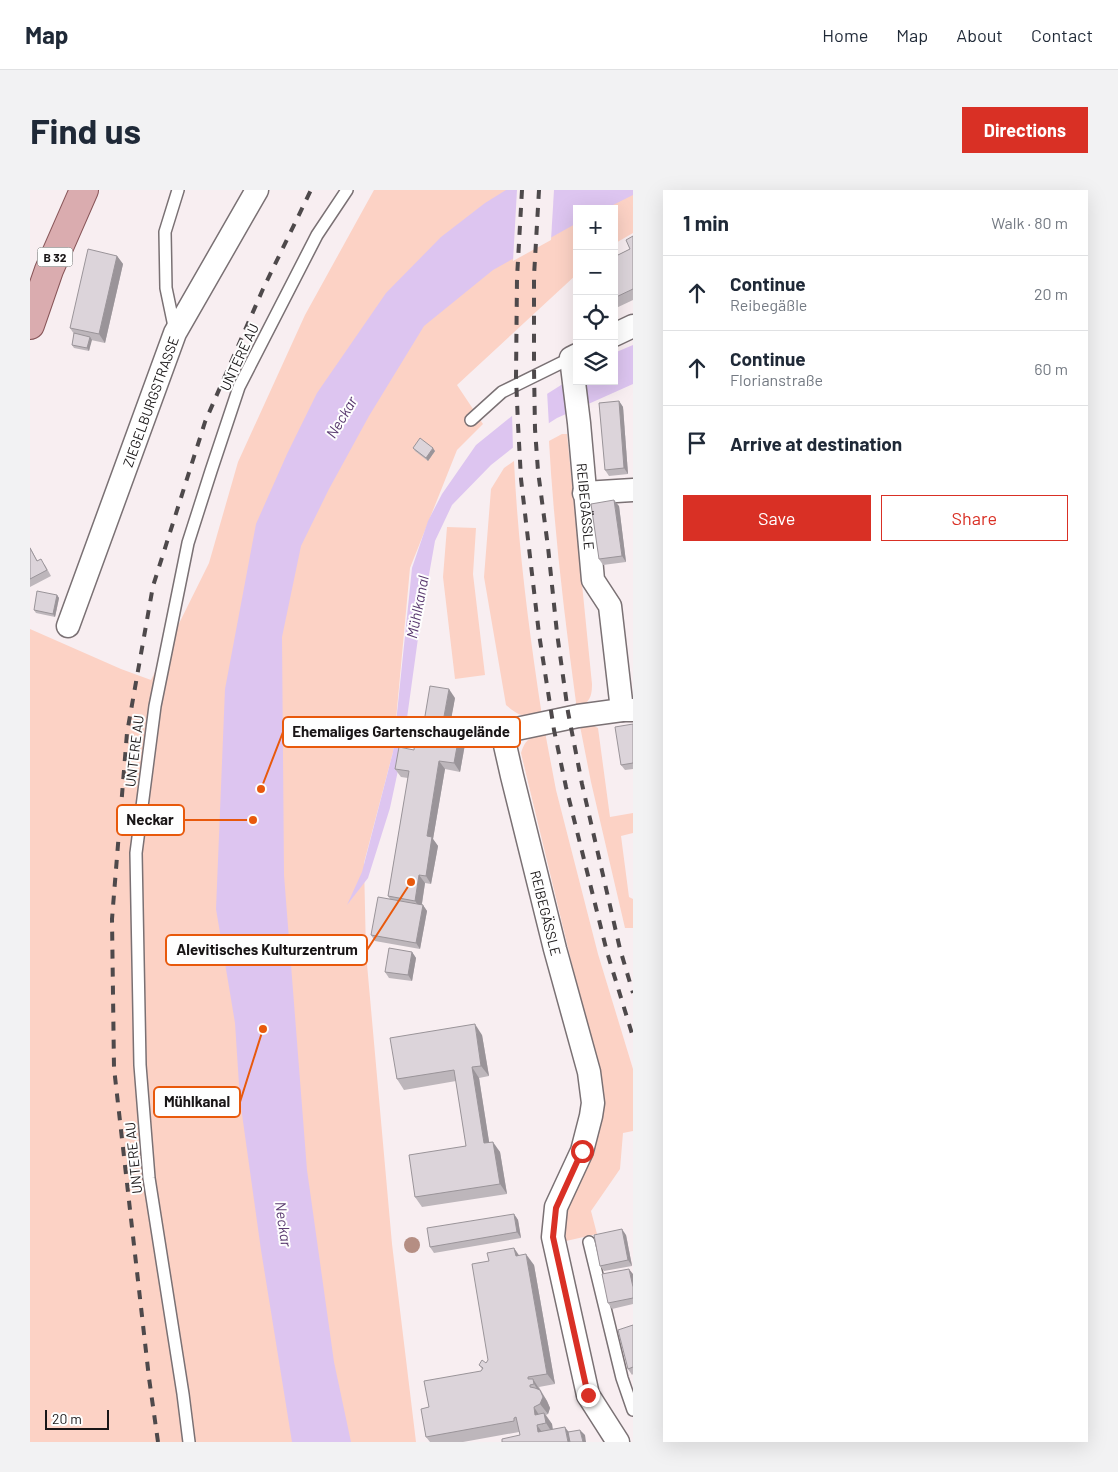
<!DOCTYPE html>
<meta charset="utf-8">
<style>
body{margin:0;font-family:Barlow,sans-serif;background:#f2f2f3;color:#1f2937}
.controls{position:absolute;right:15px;top:15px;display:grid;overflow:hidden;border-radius:0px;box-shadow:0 5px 20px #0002}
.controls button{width:45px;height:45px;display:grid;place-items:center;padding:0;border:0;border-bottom:1px solid #e0e1e3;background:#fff;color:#1f2937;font:25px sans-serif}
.scale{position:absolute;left:15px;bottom:12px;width:64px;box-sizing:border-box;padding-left:5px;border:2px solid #191617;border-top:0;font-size:14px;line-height:18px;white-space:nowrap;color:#191617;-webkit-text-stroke:4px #fefefe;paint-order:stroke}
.stop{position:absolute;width:15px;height:15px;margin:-11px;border:4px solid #d93025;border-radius:50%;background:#fff}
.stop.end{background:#d93025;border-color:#fff;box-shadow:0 1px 5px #0008}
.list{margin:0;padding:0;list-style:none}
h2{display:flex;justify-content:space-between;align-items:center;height:65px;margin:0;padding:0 20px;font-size:21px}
h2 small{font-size:16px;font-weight:400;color:#747a83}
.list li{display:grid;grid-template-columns:32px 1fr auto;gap:15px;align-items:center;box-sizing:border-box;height:75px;padding:0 20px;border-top:1px solid #e0e1e3}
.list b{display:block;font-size:19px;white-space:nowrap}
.list p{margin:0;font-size:16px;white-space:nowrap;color:#747a83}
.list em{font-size:16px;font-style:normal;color:#747a83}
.actions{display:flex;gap:10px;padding:15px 20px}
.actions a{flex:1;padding:11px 0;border:1px solid #d93025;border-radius:0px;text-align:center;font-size:18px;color:#d93025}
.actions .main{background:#d93025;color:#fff}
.icon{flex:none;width:28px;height:28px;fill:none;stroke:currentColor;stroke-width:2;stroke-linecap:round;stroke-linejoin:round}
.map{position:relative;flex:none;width:603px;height:1252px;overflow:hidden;border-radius:0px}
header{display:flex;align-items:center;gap:30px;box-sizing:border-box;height:70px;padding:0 25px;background:#fff;border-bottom:1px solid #e0e1e3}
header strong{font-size:24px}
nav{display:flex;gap:28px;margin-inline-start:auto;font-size:18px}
.intro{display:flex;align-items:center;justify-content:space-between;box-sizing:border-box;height:120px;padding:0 30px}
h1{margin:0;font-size:35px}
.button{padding:12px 22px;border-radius:0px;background:#d93025;color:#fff;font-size:18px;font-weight:700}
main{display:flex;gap:30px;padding:0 30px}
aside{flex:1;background:#fff;border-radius:0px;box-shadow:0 5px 20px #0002}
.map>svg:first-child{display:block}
.green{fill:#fcd2c5}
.water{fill:#ddc5f0}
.pier{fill:#f8eef1}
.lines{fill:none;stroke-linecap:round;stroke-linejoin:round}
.lane-casing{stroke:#7a7174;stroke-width:14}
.street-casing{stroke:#7a7174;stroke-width:25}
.primary-casing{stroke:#875457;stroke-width:30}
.lane{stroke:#fff;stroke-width:11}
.street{stroke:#fff;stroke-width:22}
.primary{stroke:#daacaf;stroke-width:28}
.rail{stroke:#4e494b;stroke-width:4;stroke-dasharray:9 9;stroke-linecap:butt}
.tree{fill:#b58e83}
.wall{fill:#bdb6bb}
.shaded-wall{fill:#9a9499}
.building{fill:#dcd4da;stroke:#9a9499}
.route{stroke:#d93025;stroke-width:6}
.labels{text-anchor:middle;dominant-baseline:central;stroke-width:4;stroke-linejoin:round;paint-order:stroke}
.shield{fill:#fefefe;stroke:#5e5c5c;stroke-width:1}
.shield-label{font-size:12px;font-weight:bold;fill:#191617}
.street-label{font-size:14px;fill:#191617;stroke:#fefefe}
.water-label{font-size:15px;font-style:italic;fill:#5a3a70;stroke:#fefefe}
.leader{fill:none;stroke:#e8590c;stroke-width:2}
.callout-dot{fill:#e8590c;stroke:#fefefe;stroke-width:2}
.callout{fill:#fefefe;stroke:#e8590c;stroke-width:2}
.callout-label{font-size:15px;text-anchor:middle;font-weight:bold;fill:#191617}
</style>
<header>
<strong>Map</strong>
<nav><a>Home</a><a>Map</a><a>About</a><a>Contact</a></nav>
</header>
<div class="intro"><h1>Find us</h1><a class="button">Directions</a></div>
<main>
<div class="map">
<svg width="603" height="1252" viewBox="0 0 603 1252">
<rect width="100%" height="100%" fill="#f8eef1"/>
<g class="green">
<path d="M344,0H603V43L584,54V19H547V84L427,195L453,234L427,260L380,378L363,562L334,673L336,763L362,1054L386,1252H0V439L91,479L121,490L179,373L208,272L275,125Z"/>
<path d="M532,244H537L562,494C562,508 559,512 547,520C535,431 524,341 519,251Z"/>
<path d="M484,271C488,356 499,441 512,526C494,527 490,527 476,515L454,387L461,299L474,278Z"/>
<path d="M417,337L446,338L443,384L455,485L425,489L413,387Z"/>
<path d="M550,536H564L568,538L580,627L603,623V643L591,646L599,707L603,709V738H595L561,592Z"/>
<path d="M515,542L526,600L568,764L603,879V941L593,943L590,979L561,1021L567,1044L536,1051L534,1035L537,1018L547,994L562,966L570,927L568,882L491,563C496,547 501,548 515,542Z"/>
</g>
<g class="water">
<path d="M476,0H603V5L575,19H547V33L463,80L394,136L339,226L299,299L271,356L252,447L254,685L277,980L304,1172L321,1252H262L231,1060L210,910L205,833L186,719L195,499L226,334L257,264L287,203L356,103L411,47L455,13Z"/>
<path d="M603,155V194L527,228L494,249L461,275L422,315L405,351L389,441L373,557L360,618L338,688L317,715L332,682L363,562L382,378L398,331L412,304L446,255L482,226L547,185V191H584V163Z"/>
</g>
<g class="pier">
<path d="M487,0H524L521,50L483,71Z"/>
<path d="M517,201L519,236L495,251L483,261L482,223Z"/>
</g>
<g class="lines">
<defs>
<g id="lane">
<path d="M145,141L136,98L135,42L148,0"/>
<path d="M441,230L472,202L541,168"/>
<path d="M559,1052L592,1188L603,1220"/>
<path d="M159,1252L153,1204L119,988L110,875L106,663L125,516L158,353L181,281L209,197L287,45L317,0"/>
</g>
<g id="street">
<path d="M584,145L603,136"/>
<path id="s1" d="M547,165L541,168L549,233L563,390L580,416L592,520"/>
<path d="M554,303L603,300"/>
<path id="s2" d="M38,436L145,143L227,0"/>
<path d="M588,1252L558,1205L523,1047L526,1017L552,961L561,926L563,913L559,882L525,759L482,586L472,542L548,526L592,520H603"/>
</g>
<path id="primary" d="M0,135L19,80L54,0"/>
</defs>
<use href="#lane" class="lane-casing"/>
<use href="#street" class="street-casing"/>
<use href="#primary" class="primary-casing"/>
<use href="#lane" class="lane"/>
<use href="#street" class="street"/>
<use href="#primary" class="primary"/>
<g class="rail">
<path d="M492,0L487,88L486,187L488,234L491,289L509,444L524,540L536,597L577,762L603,847"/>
<path d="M509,0L504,86V178L505,239L508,281L518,357L527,443L538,522L552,594L590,759L603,803"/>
<path d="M128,1252L119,1188L84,878L82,729L97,543L123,396L175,232L233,99L281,0"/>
</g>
</g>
<circle class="tree" cx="382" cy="1055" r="8"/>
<g class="wall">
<path d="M603,46V110L584,119V67L600,59Z"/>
<path d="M87,66L93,74L75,153L61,150L59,161L44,158L42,155L44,144L40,138Z"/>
<path d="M589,211L593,217L598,284L579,286L575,280Z"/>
<path d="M383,258L405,261L398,271L385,261Z"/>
<path d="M589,316L596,372L573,375L569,369Z"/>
<path d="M0,357L7,370L15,375L21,386L0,397Z"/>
<path d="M27,405L29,408L25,427L6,423L4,420Z"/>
<path d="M425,508L420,533L431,535L437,543L430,582L415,579L403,649L408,656L401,694L395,693L392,714L397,721L390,759L345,751L341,745L360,709L358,706L378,588L371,587L365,579L384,560Z"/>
<path d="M603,534V579L595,580L591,575Z"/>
<path d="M382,762L386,768L382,791L359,788L355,782Z"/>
<path d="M452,845L459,886L449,888L459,952L470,962L477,1004L392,1017L385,1007L436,956L426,891L374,900L367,889Z"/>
<path d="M484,1024L488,1030L491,1048L404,1063L400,1057Z"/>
<path d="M596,1045L602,1076L574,1081L570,1076Z"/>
<path d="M484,1058L489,1065L504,1075L525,1194L509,1197L517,1211L520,1218L518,1224L516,1225L522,1234L523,1239L555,1245L489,1242L433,1252H400L396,1247L399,1217L451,1181L452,1179L449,1175L456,1173L458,1170L459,1071Z"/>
<path d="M603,1084V1114L582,1119L578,1113Z"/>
<path d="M603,1135V1184L602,1185L598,1179Z"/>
</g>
<g class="shaded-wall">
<path d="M87,66L93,74L75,153L69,144Z"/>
<path d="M60,147L62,150L59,161L57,158Z"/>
<path d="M589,211L593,217L598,284L594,278Z"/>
<path d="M403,258L405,261L398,271L396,268Z"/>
<path d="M584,310L589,316L596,372L592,366Z"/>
<path d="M27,405L29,408L25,427L23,424Z"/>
<path d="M419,499L425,508L419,541L413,532Z"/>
<path d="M431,535L437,543L430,582L424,573Z"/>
<path d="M409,571L415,579L403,649L408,656L401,694L396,686L397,646Z"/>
<path d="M389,685L395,693L391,719L385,711Z"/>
<path d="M393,715L397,721L390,759L386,753Z"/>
<path d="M382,762L386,768L382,791L378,785Z"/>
<path d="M445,834L452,845L459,886L451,876Z"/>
<path d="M442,877L449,888L461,964L454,953Z"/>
<path d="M463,952L470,962L477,1004L470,994Z"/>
<path d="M484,1024L488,1030L491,1048L487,1042Z"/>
<path d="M592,1039L596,1045L602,1076L598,1070Z"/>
<path d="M484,1058L491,1069L486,1066Z"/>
<path d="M496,1064L504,1075L525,1194L517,1184Z"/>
<path d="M599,1079L603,1084V1097Z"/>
<path d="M503,1189L517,1211L520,1218L518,1224L510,1214L511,1205L504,1194Z"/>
<path d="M504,1217L511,1228L513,1235L505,1225Z"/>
<path d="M514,1223L522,1234L523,1244L516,1233Z"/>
<path d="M507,1235L514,1245L508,1242Z"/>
<path d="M535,1237L543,1248V1252H538Z"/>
<path d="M550,1240L555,1245L556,1252H553Z"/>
</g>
<g class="building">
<path d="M603,46V99L584,108V67L600,59L596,50Z"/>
<path d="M58,59L87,66L69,144L40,138Z"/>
<path d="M44,143L60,147L57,158L42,155Z"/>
<path d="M589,211L594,278L575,280L569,213Z"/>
<path d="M390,248L403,258L396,268L383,258Z"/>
<path d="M584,310L592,366L569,369L561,314Z"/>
<path d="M0,358L7,371L11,369L17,380L0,389Z"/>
<path d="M7,401L27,405L23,424L4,420Z"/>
<path d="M400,496L419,499L413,532L431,535L424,573L409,571L397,646L402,647L396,686L389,685L385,711L358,706L379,581L365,579L369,557L384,560L385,549L391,550Z"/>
<path d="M603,534V573L591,575L585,537Z"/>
<path d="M348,707L393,715L386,753L341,745Z"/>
<path d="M359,758L382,762L378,785L355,782Z"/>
<path d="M445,834L451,876L442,877L454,953L463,952L470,994L385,1007L379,965L436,956L424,880L367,889L360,848Z"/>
<path d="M484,1024L487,1042L400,1057L397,1038Z"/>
<path d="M592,1039L598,1070L570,1076L564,1045Z"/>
<path d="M484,1058L486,1066L496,1064L517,1184L498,1187V1189H503L504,1194L500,1195V1197L505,1198L510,1200L513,1207L510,1214L504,1217L505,1225L514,1223L516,1233L507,1235L508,1242L535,1237L538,1252H472V1249L490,1245L486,1227L484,1228V1231L396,1247L391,1219L399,1217L394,1191L451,1181L453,1178L449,1175L452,1170L456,1173L458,1170L442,1074L459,1071L457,1063Z"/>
<path d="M599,1079L603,1097V1108L578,1113L572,1084Z"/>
<path d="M603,1135V1177L598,1179L588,1140Z"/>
<path d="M550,1240L553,1252H540L538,1242Z"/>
</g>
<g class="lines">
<path class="route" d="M552,961L526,1018L523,1047L558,1205"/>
</g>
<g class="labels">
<rect class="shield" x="7.5" y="57.5" width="35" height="19" rx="4"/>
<g class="shield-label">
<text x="25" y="67">B 32</text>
</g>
<g class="street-label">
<text transform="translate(209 167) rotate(-65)">UNTERE AU</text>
<text stroke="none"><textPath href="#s2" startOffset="239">ZIEGELBURGSTRASSE</textPath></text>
<text stroke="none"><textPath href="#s1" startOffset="156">REIBEGÄSSLE</textPath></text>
<text transform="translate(104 561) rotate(-83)">UNTERE AU</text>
<text transform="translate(516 723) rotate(76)">REIBEGÄSSLE</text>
<text transform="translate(103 968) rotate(-96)">UNTERE AU</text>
</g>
<g class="water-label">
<text transform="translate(311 227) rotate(-59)">Neckar</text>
<text transform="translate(387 417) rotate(-79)">Mühlkanal</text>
<text transform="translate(254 1034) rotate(82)">Neckar</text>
</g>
</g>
<path class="leader" d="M231 599L253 542M223 630L154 630M381 692L337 760M233 839L210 912"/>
<g class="callout-dot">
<circle cx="231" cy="599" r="5"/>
<circle cx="223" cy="630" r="5"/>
<circle cx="381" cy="692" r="5"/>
<circle cx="233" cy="839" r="5"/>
</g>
<g class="callout">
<rect x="253" y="527" width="237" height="30" rx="5"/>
<rect x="87" y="615" width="67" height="30" rx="5"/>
<rect x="136" y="745" width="201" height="30" rx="5"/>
<rect x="124" y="897" width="86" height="30" rx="5"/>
</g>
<g class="callout-label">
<text x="371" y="547">Ehemaliges Gartenschaugelände</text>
<text x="120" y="635">Neckar</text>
<text x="237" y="765">Alevitisches Kulturzentrum</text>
<text x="167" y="917">Mühlkanal</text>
</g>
</svg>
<div class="controls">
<button>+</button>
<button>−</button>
<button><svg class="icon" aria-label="locate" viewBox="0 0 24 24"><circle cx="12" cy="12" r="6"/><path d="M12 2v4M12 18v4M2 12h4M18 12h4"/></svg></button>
<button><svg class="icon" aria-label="layers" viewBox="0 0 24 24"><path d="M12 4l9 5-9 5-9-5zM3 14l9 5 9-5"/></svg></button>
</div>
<div class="scale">20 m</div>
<div class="stop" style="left:552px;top:961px"></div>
<div class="stop end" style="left:558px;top:1205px"></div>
</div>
<aside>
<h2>1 min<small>Walk · 80 m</small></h2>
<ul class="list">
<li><svg class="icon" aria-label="ahead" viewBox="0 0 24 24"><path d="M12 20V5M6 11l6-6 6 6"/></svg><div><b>Continue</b><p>Reibegäßle</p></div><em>20 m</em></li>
<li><svg class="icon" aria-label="ahead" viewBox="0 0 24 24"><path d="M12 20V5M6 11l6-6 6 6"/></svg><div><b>Continue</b><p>Florianstraße</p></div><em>60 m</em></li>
<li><svg class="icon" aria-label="arrive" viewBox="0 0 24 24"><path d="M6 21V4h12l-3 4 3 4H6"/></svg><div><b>Arrive at destination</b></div></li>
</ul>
<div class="actions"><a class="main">Save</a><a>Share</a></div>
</aside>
</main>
